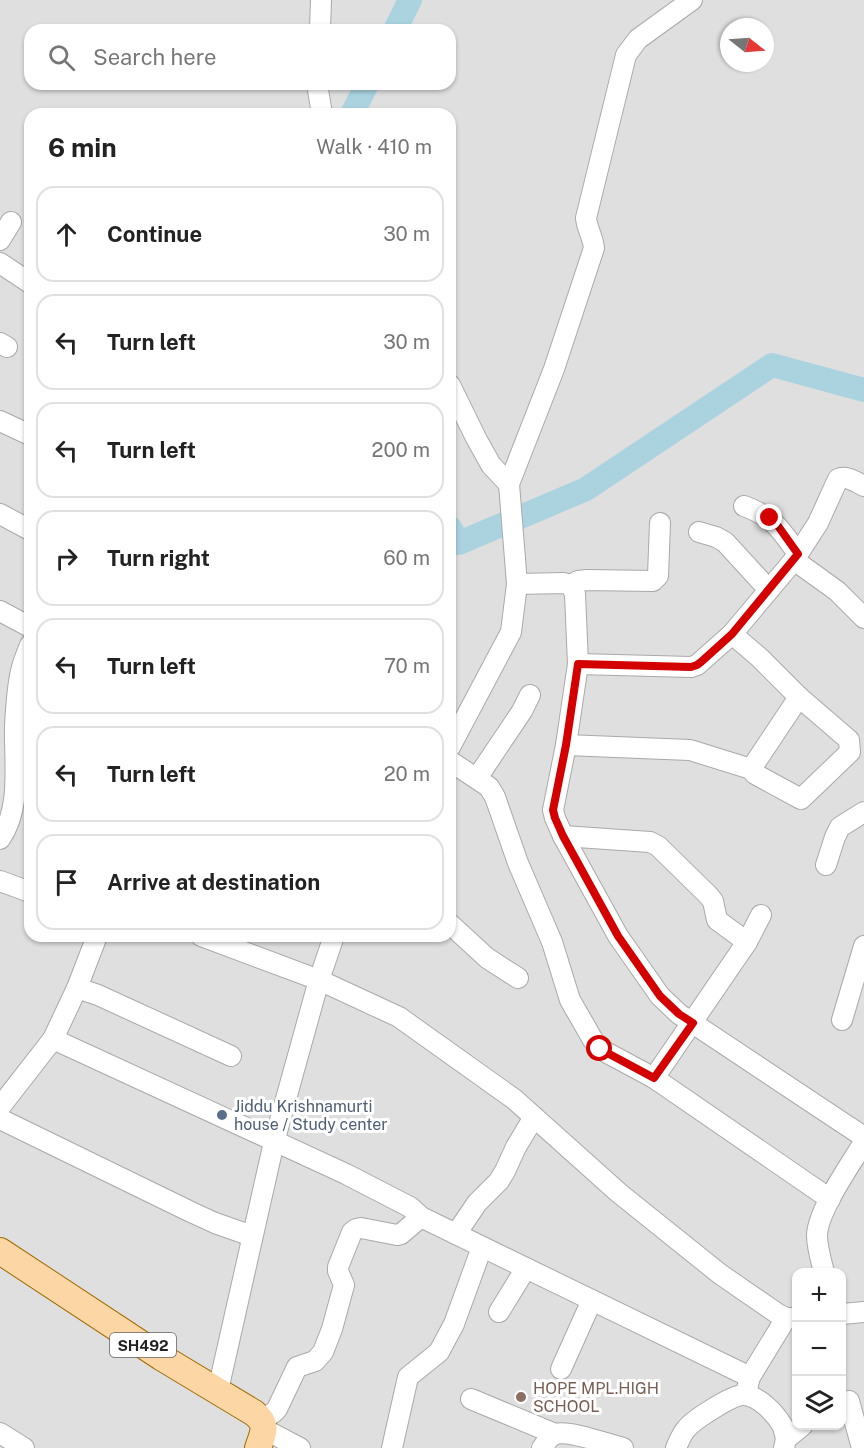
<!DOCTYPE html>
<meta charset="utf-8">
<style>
body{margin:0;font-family:"Public Sans",sans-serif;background:#f2f2f2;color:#222}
.controls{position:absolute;right:18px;bottom:18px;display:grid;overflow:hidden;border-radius:12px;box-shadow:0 2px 4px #0004}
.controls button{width:54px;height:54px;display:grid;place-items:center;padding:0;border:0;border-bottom:2px solid #e0e0e0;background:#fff;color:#222;font:30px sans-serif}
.compass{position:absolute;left:720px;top:18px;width:54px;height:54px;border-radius:50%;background:#fff;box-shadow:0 2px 4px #0004;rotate:107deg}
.stop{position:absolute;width:18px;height:18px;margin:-14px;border:4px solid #d40000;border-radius:50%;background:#fff}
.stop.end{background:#d40000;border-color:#fff;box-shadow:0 2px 6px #0008}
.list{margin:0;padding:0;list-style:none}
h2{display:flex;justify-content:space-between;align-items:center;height:78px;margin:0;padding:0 24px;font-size:26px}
h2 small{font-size:20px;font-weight:400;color:#767676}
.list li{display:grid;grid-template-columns:39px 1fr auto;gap:18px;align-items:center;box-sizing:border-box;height:96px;margin:0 12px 12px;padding:0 12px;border:2px solid #e0e0e0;border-radius:18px}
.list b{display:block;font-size:22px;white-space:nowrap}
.list em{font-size:20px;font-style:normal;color:#767676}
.icon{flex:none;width:33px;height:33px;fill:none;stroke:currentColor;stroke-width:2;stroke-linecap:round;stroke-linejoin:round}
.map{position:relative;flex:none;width:864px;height:1448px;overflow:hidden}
.search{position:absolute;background:#fff;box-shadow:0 2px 4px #0004;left:24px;top:24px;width:432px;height:66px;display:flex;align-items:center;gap:15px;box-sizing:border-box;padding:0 21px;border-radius:18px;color:#767676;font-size:22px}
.panel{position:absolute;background:#fff;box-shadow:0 2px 4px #0004;left:24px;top:108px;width:432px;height:834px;border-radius:18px}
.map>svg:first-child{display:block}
.residential{fill:#e0dfdf;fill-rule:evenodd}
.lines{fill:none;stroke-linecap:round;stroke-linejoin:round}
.river{stroke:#aad3df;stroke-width:24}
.minor-casing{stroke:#a9a9a9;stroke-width:22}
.major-casing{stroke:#a06b00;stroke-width:28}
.minor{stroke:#fff;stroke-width:20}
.major{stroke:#fcd6a4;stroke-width:26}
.route{stroke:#d40000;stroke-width:8}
.service-dot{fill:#5c6f8a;stroke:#fff;stroke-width:2}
.education-dot{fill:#8d6e63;stroke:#fff;stroke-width:2}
.labels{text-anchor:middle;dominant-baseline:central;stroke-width:6;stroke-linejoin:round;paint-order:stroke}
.shield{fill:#fff;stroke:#646464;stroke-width:1.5}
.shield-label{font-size:15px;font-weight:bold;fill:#222}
.service-label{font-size:16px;fill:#4e5e75;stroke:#fff;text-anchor:start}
.education-label{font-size:16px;fill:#785e54;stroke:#fff;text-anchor:start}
</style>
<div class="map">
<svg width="864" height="1448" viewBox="0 0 864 1448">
<rect width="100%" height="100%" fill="#f2efe9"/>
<path class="residential" d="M0,0H864V1448H0ZM729,27H765V63H729ZM30,30H450V84H30ZM30,114H450V936H30ZM796,1272H842V1426H796Z"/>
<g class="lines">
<g class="river">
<path d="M395,30L410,0"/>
<path d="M352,114L367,84"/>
<path d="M450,528L459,543L586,489L772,365L864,390"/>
</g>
<defs>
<g id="minor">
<path d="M320,30L321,0"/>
<path d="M317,84L322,114"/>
<path d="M0,240L11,222"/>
<path d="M0,263L30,283"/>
<path d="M0,343L7,347"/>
<path d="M450,385L476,438L491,465L509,484"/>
<path d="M0,421L30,435"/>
<path d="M744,506C774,517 781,530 798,554"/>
<path d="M0,514L30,530"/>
<path d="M699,532L716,537L725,542L769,590"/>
<path d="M794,560L837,591L864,618"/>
<path d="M517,584L564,583L571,585L575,594L578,664L566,745L553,810L555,818L563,836L618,936L660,996L679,1014L864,1137"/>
<path d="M571,585L578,581L587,580L653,581L658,576L660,523"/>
<path d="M0,611L30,627"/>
<path d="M578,664L691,667L697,665L732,634L794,560L818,523L838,479C846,475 856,482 864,486"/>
<path d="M566,745L690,750L751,769L755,774L801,799L850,752L849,740L799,697L760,658L732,634"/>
<path d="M450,747L511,632L517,584L509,484L554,369L594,248C593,237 587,229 586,218L626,55L638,39L692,0"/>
<path d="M450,761L489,787L495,797L518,863L552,942L570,1000L593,1040L600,1049L654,1078L830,1199"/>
<path d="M751,769L799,697"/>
<path d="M477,778L522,711L530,695"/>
<path d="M563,836L650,842L658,846L708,895L713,901L717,920L747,942"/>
<path d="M0,839C22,808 14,762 15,726C16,708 17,688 21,671C23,662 27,653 30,645"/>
<path d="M826,865L835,837L840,827L864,812"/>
<path d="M0,881L30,892"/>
<path d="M450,924L487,958L518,978"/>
<path d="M97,936L77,988L53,1039L346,1174L410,1207L421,1217L750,1377"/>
<path d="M201,936L319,980L399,1017L514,1099L619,1193L720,1274L778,1314L786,1318H796"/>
<path d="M77,988L98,995L231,1056"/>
<path d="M842,1020L864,946"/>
<path d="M654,1078L747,942L761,915"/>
<path d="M0,1107L53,1039"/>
<path d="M0,1119L191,1212L215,1223L252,1236"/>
<path d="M456,1234L477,1203L499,1181L505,1171L516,1147L534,1117"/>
<path d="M824,1272C821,1261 817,1247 817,1235C818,1210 851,1164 864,1142"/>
<path d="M499,1312L526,1268"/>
<path d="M842,1314L864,1312"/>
<path d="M561,1369L592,1300"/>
<path d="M747,1389L750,1377L786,1318"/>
<path d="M218,1390L274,1142L319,980L334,936"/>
<path d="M471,1399L555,1434"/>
<path d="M849,1401L862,1448"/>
<path d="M262,1419L273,1413L277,1409L297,1367L315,1361L323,1352L332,1329L344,1285L338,1271V1267L352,1232L356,1229L361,1228L397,1235L401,1234L421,1217"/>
<path d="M264,1429L300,1448"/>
<path d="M0,1433L24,1448"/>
<path d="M392,1448L408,1377L439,1352L454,1324L482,1247"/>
<path d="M542,1448C546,1443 549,1436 556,1434C570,1430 607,1444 623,1448"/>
<path d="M676,1448C679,1441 682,1433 687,1428C695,1419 732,1395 743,1395C758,1395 775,1413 782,1425C784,1429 785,1434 786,1439"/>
<path d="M784,1448L786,1439L802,1426"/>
</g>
<path id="major" d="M0,1251L161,1357L254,1413C269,1425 263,1433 258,1448"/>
</defs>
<use href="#minor" class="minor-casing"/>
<use href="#major" class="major-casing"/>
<use href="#minor" class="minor"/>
<use href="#major" class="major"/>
</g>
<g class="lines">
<path class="route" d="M600,1049L654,1078L693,1023L679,1014L660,996L618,936L563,836L555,818L553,810L566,745L578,664L691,667L697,665L701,662L732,634L798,554L778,526L770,518"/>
</g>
<circle class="service-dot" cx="222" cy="1115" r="6"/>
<circle class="education-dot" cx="521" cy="1397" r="6"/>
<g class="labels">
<rect class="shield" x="110" y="1333" width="66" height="24" rx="4.5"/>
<g class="shield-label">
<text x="143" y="1345">SH492</text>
</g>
<g class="service-label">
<text x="234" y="1106">Jiddu Krishnamurti<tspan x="234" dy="18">house / Study center</tspan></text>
</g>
<g class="education-label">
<text x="533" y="1388">HOPE MPL.HIGH<tspan x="533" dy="18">SCHOOL</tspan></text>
</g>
</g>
</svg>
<div class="controls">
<button>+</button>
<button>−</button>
<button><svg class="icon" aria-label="layers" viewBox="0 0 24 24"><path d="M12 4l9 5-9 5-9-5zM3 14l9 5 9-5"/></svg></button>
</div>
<svg class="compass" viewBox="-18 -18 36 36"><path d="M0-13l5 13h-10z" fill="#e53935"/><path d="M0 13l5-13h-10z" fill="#767676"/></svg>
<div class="stop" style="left:600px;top:1049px"></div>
<div class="stop end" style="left:770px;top:518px"></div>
<div class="search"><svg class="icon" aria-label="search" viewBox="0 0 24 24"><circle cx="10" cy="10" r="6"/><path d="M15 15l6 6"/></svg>Search here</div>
<section class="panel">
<h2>6 min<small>Walk · 410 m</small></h2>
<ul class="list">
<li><svg class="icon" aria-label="ahead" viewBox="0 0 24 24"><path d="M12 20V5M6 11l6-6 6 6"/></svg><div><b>Continue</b></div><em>30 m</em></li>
<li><svg class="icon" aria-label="left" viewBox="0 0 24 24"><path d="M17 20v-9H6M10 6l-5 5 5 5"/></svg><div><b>Turn left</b></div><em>30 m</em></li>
<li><svg class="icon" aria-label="left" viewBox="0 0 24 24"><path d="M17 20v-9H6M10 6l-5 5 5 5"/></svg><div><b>Turn left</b></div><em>200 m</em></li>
<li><svg class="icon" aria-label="right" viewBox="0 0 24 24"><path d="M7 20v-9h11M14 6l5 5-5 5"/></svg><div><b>Turn right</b></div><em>60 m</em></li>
<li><svg class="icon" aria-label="left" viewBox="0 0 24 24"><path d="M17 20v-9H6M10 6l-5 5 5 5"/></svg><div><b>Turn left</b></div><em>70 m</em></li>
<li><svg class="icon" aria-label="left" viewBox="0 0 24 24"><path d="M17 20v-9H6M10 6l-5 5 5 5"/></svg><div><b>Turn left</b></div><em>20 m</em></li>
<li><svg class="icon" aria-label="arrive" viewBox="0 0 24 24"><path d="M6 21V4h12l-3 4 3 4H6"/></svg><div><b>Arrive at destination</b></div></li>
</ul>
</section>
</div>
